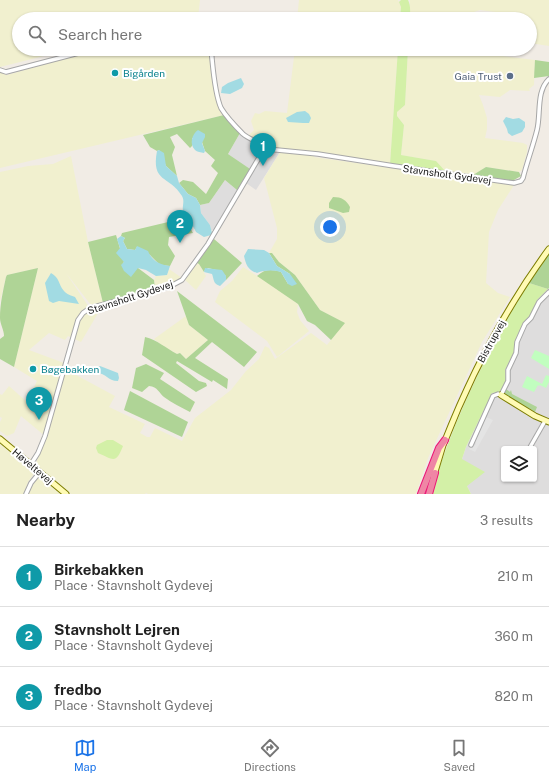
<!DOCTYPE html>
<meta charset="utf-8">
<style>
body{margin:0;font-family:"Public Sans",sans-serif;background:#f2f2f2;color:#222}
.controls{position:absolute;right:12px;bottom:12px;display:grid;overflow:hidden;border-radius:4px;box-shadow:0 1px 3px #0004}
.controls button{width:36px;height:36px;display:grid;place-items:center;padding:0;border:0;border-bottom:1px solid #e0e0e0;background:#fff;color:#222;font:20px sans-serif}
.you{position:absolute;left:330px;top:227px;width:14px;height:14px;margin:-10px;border:3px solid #fff;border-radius:50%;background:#1a73e8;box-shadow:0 0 0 6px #1a73e833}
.badge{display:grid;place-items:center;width:26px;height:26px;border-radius:50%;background:#1a73e8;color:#fff;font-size:13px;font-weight:700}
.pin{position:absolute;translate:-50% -33px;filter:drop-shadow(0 1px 2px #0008)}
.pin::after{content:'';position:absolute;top:21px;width:14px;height:12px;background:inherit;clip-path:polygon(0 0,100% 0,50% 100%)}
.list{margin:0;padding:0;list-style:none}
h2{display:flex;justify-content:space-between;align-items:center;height:52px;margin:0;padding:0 16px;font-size:17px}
h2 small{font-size:13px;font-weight:400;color:#767676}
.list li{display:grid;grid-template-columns:26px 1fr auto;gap:12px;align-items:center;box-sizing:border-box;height:60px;padding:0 16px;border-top:1px solid #e0e0e0}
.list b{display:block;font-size:15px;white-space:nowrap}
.list p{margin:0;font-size:13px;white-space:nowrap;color:#767676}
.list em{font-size:13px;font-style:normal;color:#767676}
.icon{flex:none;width:22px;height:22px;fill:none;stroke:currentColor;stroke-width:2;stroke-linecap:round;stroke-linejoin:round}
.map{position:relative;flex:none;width:549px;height:494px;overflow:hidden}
.search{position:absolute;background:#fff;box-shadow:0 1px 3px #0004;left:12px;right:12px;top:12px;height:44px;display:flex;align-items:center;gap:10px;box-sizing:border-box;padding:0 14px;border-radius:22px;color:#767676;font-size:15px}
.sheet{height:232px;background:#fff}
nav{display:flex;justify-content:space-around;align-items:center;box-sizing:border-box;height:56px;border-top:1px solid #e0e0e0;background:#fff;font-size:11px;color:#767676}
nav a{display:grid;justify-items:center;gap:2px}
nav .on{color:#1a73e8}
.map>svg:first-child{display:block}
.residential{fill:#dedddd;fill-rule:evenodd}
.farmland{fill:#f1f0cf}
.grass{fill:#d3f0a7}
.forest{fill:#afd496}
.park{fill:#c1febf}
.parking{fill:#e4e4e4}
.water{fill:#a2dbe3}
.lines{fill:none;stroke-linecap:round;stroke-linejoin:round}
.street-casing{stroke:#a7a7a7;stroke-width:5.5}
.secondary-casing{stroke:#7d7d00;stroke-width:7}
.highway-casing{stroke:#ec1677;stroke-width:8}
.street{stroke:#fff;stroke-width:3.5}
.secondary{stroke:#fffbb5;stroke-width:5}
.highway{stroke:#ef86a5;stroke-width:6}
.culture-dot{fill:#0f9aa8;stroke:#fff;stroke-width:1.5}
.service-dot{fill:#5c6f8a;stroke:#fff;stroke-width:1.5}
.labels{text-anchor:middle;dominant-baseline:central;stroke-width:4;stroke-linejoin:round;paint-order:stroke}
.culture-label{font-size:10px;fill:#0d838f;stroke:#fff;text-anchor:start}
.service-label{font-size:10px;fill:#4e5e75;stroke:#fff;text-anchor:end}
.street-label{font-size:10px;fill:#202020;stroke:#fff}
</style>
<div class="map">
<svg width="549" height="494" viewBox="0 0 549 494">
<rect width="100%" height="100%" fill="#f1ece5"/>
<g class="residential">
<path d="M240,133L280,152L256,190L246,183L216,230H211L210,225L201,213L200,205L209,203L225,180L237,190L250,170L228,154Z"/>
<path d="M549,288V494H471L467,486L462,459L466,447L492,392L506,381L505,370L514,352L515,341L523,323L530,317L537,300ZM504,449H534V479H504Z"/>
</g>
<g class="farmland">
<path d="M0,0H200L198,18L193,19H19V49H72L0,67Z"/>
<path d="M299,0H398L401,7L400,19H297Z"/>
<path d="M410,0H549V46L530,43V19H511L508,15L503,13L480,10L465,15L460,19H410Z"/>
<path d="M99,49H209L215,94L218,107L224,115L0,168V72L7,75Z"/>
<path d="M295,49H398L390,164L316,152L314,157L514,185L498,210L489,232L486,283L498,293L510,297L482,342L428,458L416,494H148L146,493L145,494H71L36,464L45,436L21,416L14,433L7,436L0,431V422L2,418L0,417V394L2,395L9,386L27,402L37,381L14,367L38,268L7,275L6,277L0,302V172L28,166L53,164L71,156L88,242L103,303L91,305L66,273L91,310L101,308L81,342L68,336L65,340L49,333L29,350L64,363L63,368L115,396L109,407L145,424L140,433L147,437H150L155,428L182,441L195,418L231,390L246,371L259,359L265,346L269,348L275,359L311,333L327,345L344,323L320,310L295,275L279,262L272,253H269L277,239V228L264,178L280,152L267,148L248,136L254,130L251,121L255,113L259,114L265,111L287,113Z"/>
<path d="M408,49H497L495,55L535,60L534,85L529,89L530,91L510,90L500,97L479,95L483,105L487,118V129L485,138L523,143L527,145V152L522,170L519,172L486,167L473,175L446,172L436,161L401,155L404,125L397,116V112L405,105Z"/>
<path d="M197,263L199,264L206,276L196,290L185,280Z"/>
<path d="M243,267L270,284L298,304L297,312L300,320L309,331L277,357L267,341L215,302L220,291L232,281Z"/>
<path d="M169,269L182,278L178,281L155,289L154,280L156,276L167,275Z"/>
<path d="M186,316L189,325L208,340L186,359L180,353L177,354L163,346L154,339Z"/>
<path d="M0,443L35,472L28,482L24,494H0Z"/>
<path d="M39,476L62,494H28L35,480Z"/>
</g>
<g class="grass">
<path d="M401,0H408C411,6 410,12 410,19H400L401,7L399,2Z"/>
<path d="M398,49H408L405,105L397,112V116L404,125L401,155L436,161L446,172L390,164Z"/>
<path d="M529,283L548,289L537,300L530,317L523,323L515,341L514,352L505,370L506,381L500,392L492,393L466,447L462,459L485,472L467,486L471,494H431C453,420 488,348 529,283Z"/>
<path d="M107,440H113L123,446C116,464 114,460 98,453L96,448L97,445Z"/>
</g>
<g class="forest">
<path d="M535,60L549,62V76L534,78Z"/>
<path d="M224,115L240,133L228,154L250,169L237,190L225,180L209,203L200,205L196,198L188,194L179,183L183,180L193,182L206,194L218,173L211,166L215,160L205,151L202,142L192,138V146L190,148L177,134L170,137L175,147L172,155L177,176L166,166L159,150L157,151L150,147L143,135Z"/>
<path d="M486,167L519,172L521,176L514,180H508L473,175Z"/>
<path d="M333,197C342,197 346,200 350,207L349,212L343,213L329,208V203Z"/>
<path d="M185,218L193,233L169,237L168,245L175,256L170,266L160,265L150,255L137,247L135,250L127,249L123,241L125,238L121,236L122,233Z"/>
<path d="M116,235L124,262L122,265L138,268L154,280L155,289L103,303L88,242Z"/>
<path d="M214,239L242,263L226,280V276L216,270L208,268L204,271V272L199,264L197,263Z"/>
<path d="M269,253H272L279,262L295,275L320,310L345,323L331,340L315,325L307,321L298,304L257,276C265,269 271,269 281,272L288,284L290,274L277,266Z"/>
<path d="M549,254V288L548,289L529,283Z"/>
<path d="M38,268L14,367L0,359V339L4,336C4,330 0,324 0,318C0,304 3,291 6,277L7,275Z"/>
<path d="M177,291L257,352L244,367L212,342L195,358L228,379L227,389L213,380L212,382L177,361L176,363L199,381L206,383L207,386L196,392L142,355L145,337C157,340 166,348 177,354L180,353L186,359L208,340L189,325Z"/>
<path d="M146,364L164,373L160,379L195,402L190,412C181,407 172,403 164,397C159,393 158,387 149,386L142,392L132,388L136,368Z"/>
<path d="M506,389L510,392L511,390L512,394L537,407L535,412L504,394V393Z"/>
<path d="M130,391L188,422L182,437L124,410Z"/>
</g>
<g class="park">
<path d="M535,350L549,356V369L531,358Z"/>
<path d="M546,375L549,376V382L546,388L540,385L539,386L538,385L534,392L522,387L527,376L542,384Z"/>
</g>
<path class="parking" d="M486,417L493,420L475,452L469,449L472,445L474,446L476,444L475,441Z"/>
<g class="water">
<path d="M241,78L244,84L242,88L230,94L221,93L222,87L228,83Z"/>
<path d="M305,111L309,114L311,118L309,123H303L288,122L286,118L297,112Z"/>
<path d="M506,117L513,119L519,118L525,122V127L522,132L512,136L508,133L507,129L503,121Z"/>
<path d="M198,130L205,134V137L202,143L205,151L204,153C201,152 197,152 195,150C189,144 192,134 198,130Z"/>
<path d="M159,150L164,153L166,166L177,176L179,183L188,194L196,198L200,205L201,213L210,225L212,233L211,235L204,237L196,232C193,224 185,219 183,211C182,206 185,201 182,196C169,175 151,183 157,151Z"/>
<path d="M121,236L125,238L123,241L127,249L135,250L137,246L148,251C152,261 160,265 170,266L167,275L156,276L146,270L138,268L131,277L124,271L121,265L124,262L116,253L120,248L117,239Z"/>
<path d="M248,249L264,250L269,253L277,266L290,274L297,284L292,286L288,284L281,272C273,270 265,270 257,273C248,270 246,265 244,256Z"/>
<path d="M205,268L222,270L226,276V280L220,286C213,284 214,279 212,274L204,272Z"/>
<path d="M51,273C60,278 58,284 64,291C66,294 72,296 75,297L79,304L59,301L53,303L49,301L45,283Z"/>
<path d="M100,366L118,373L119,378L118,381C107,381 107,373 96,373L94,370L96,367Z"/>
</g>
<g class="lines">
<defs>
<g id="street">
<path d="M211,49C213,66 214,92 221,108C227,118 235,126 243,134C250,140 261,142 267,149"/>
<path d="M0,70L6,72L94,49"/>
<path d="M471,445L493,396L498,394L501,395L508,381V370L516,353L517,342L525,324L531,318L539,302L549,292"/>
<path d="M529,449L545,421"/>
<path d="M31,464L38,453L45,436L78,320L83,313L90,308L169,287L182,280L208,244L260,156L267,149L318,154L394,166L514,183L521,181L523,178C527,162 533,146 537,130C541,114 536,91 549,79"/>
<path d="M26,494L31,483L40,472"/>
</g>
<g id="secondary">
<path d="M501,395L535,416L549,422"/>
<path d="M0,439L66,494"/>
<path d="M444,443C471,374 505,309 549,249"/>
<path d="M434,475L444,442"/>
</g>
<g id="highway">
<path d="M421,494L439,448L445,440"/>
<path d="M429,494L435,473"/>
</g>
</defs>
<use href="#street" class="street-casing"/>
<use href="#secondary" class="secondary-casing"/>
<use href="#highway" class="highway-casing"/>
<use href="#street" class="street"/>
<use href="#secondary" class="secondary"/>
<use href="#highway" class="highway"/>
</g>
<g class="culture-dot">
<circle cx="115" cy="73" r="4"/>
<circle cx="33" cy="369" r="4"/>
</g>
<circle class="service-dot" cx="510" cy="76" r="4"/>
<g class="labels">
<g class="culture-label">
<text x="123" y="73">Bigården</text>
<text x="41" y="369">Bøgebakken</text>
</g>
<g class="service-label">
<text x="502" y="76">Gaia Trust</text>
</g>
<g class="street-label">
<text transform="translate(447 174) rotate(8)">Stavnsholt Gydevej</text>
<text transform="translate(130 297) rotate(-18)">Stavnsholt Gydevej</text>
<text transform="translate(491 341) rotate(-61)">Bistrupvej</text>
<text transform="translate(33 466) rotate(40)">Høveltevej</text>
</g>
</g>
</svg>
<div class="controls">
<button><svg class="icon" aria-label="layers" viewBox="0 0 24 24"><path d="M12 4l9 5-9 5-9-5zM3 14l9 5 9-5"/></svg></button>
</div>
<div class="you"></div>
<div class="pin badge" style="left:263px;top:166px;background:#0f9aa8">1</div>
<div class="pin badge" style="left:180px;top:243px;background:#0f9aa8">2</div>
<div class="pin badge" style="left:39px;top:420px;background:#0f9aa8">3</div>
<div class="search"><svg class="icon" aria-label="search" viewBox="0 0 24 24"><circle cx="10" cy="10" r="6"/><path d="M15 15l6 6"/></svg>Search here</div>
</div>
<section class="sheet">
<h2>Nearby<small>3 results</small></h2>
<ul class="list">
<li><span class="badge" style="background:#0f9aa8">1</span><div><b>Birkebakken</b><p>Place · Stavnsholt Gydevej</p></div><em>210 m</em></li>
<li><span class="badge" style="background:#0f9aa8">2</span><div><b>Stavnsholt Lejren</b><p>Place · Stavnsholt Gydevej</p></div><em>360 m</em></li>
<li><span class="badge" style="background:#0f9aa8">3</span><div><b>fredbo</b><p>Place · Stavnsholt Gydevej</p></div><em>820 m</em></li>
</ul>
</section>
<nav>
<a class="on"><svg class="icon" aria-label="map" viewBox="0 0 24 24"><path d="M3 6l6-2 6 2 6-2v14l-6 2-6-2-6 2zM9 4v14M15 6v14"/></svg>Map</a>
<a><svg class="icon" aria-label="directions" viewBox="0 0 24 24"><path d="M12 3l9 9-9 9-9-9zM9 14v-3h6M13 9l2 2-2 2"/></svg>Directions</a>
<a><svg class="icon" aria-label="saved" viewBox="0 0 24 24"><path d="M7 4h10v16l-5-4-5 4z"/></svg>Saved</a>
</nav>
